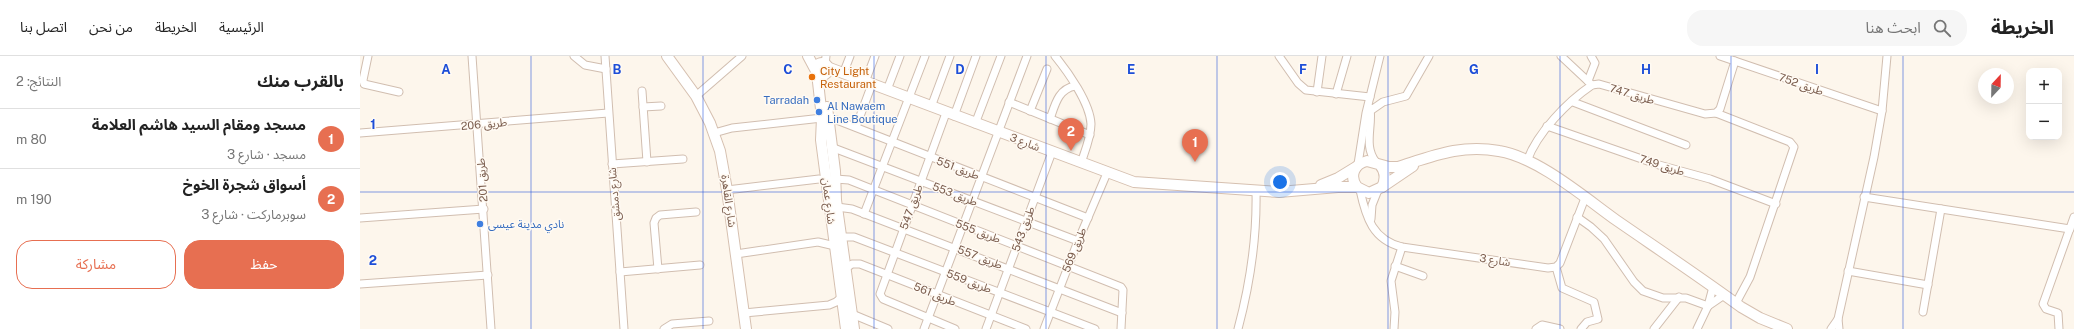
<!DOCTYPE html>
<html lang="ar">
<meta charset="utf-8">
<style>
body{margin:0;font-family:"Public Sans","Noto Sans Arabic",sans-serif;background:#f6f6f6;color:#222;direction:rtl}
.controls{position:absolute;right:12px;top:12px;display:grid;overflow:hidden;border-radius:8px;box-shadow:0 4px 16px #0002}
.controls button{width:36px;height:36px;display:grid;place-items:center;padding:0;border:0;border-bottom:1px solid #e0e0e0;background:#fff;color:#222;font:20px sans-serif}
.compass{position:absolute;left:1618px;top:12px;width:36px;height:36px;border-radius:50%;background:#fff;box-shadow:0 4px 16px #0002;rotate:22deg}
.you{position:absolute;left:920px;top:126px;width:14px;height:14px;margin:-10px;border:3px solid #fff;border-radius:50%;background:#1a73e8;box-shadow:0 0 0 6px #1a73e833}
.badge{display:grid;place-items:center;width:26px;height:26px;border-radius:50%;background:#e76f51;color:#fff;font-size:13px;font-weight:700}
.pin{position:absolute;translate:-50% -33px;filter:drop-shadow(0 1px 2px #0008)}
.pin::after{content:'';position:absolute;top:21px;width:14px;height:12px;background:inherit;clip-path:polygon(0 0,100% 0,50% 100%)}
.list{margin:0;padding:0;list-style:none}
h2{display:flex;justify-content:space-between;align-items:center;height:52px;margin:0;padding:0 16px;font-size:17px}
h2 small{font-size:13px;font-weight:400;color:#767676}
.list li{display:grid;grid-template-columns:26px 1fr auto;gap:12px;align-items:center;box-sizing:border-box;height:60px;padding:0 16px;border-top:1px solid #e0e0e0}
.list b{display:block;font-size:15px;white-space:nowrap}
.list p{margin:0;font-size:13px;white-space:nowrap;color:#767676}
.list em{font-size:13px;font-style:normal;color:#767676}
.actions{display:flex;gap:8px;padding:12px 16px}
.actions a{flex:1;padding:9px 0;border:1px solid #e76f51;border-radius:16px;text-align:center;font-size:14px;color:#e76f51}
.actions .main{background:#e76f51;color:#fff}
.icon{flex:none;width:22px;height:22px;fill:none;stroke:currentColor;stroke-width:2;stroke-linecap:round;stroke-linejoin:round}
.map{position:relative;flex:none;width:1714px;height:273px;overflow:hidden;direction:ltr}
header{display:flex;align-items:center;gap:24px;box-sizing:border-box;height:56px;padding:0 20px;background:#fff;border-bottom:1px solid #e0e0e0}
header strong{font-size:19px}
nav{display:flex;gap:22px;margin-inline-start:auto;font-size:14px}
.search{width:280px;height:36px;background:#f6f6f6;display:flex;align-items:center;gap:10px;box-sizing:border-box;padding:0 14px;border-radius:16px;color:#767676;font-size:15px}
main{display:flex}
aside{flex:1;background:#fff}
.map>svg:first-child{display:block}
.lines{fill:none;stroke-linecap:round;stroke-linejoin:round}
.street-casing{stroke:#d1beb0;stroke-width:9}
.secondary-casing{stroke:#d6c0b0;stroke-width:12}
.street{stroke:#fff;stroke-width:7}
.secondary{stroke:#fff;stroke-width:10}
.grid{fill:none;stroke:#1d4ed8;stroke-width:1;stroke-opacity:0.55}
.food-dot{fill:#e8710a;stroke:#fffaf3;stroke-width:1.5}
.shop-dot{fill:#3f7fe0;stroke:#fffaf3;stroke-width:1.5}
.labels{text-anchor:middle;dominant-baseline:central;stroke-width:3;stroke-linejoin:round;paint-order:stroke}
.food-label{font-size:11px;fill:#c56008;stroke:#fffaf3;text-anchor:start}
.street-label{font-size:11px;fill:#7a5c4d;stroke:#fffaf3}
.shop-label{font-size:11px;fill:#366cbe;stroke:#fffaf3;text-anchor:start}
.grid-label{font-size:13px;text-anchor:middle;font-weight:bold;fill:#1d4ed8;stroke:#fffaf3;stroke-width:3;stroke-linejoin:round;paint-order:stroke}
</style>
<header>
<strong>الخريطة</strong>
<div class="search"><svg class="icon" aria-label="search" viewBox="0 0 24 24"><circle cx="10" cy="10" r="6"/><path d="M15 15l6 6"/></svg>ابحث هنا</div>
<nav><a>الرئيسية</a><a>الخريطة</a><a>من نحن</a><a>اتصل بنا</a></nav>
</header>
<main>
<div class="map">
<svg width="1714" height="273" viewBox="0 0 1714 273">
<rect width="100%" height="100%" fill="#fdf6ec"/>
<g class="lines">
<defs>
<g id="street">
<path d="M8,0L3,24L4,28L39,36"/>
<path d="M112,0L131,273"/>
<path d="M214,0L225,9L246,13"/>
<path d="M245,0L264,273"/>
<path d="M695,0C708,16 730,47 731,68C731,81 725,95 721,107"/>
<path d="M919,0L938,27L946,34L1010,41"/>
<path d="M1201,0L1232,29"/>
<path d="M1360,0L1522,55"/>
<path d="M465,8L466,0"/>
<path d="M483,18L490,0"/>
<path d="M1228,25L1235,7L1231,0"/>
<path d="M505,26L515,0"/>
<path d="M527,34L540,0"/>
<path d="M282,35L287,106"/>
<path d="M957,36L962,0"/>
<path d="M976,38L987,0"/>
<path d="M336,40L382,0"/>
<path d="M649,46L730,79"/>
<path d="M1213,46L1326,89"/>
<path d="M283,51L301,50"/>
<path d="M571,51L590,0"/>
<path d="M1010,52C1013,70 1003,90 1016,106"/>
<path d="M670,55L687,13"/>
<path d="M1010,55L1023,46L1046,40L1069,0"/>
<path d="M586,57L520,238L523,243L595,273"/>
<path d="M1356,57L1430,86L1434,91L1390,221L1376,247"/>
<path d="M594,60L616,0"/>
<path d="M469,61L728,162"/>
<path d="M690,63C695,49 698,33 715,30"/>
<path d="M615,68L641,0"/>
<path d="M1187,70L1299,109L1350,123L1416,148"/>
<path d="M496,71L512,28"/>
<path d="M0,77L248,57"/>
<path d="M354,77L372,72L462,62"/>
<path d="M471,91L718,185"/>
<path d="M1167,105C1177,77 1207,46 1232,29L1239,28L1345,58L1356,57L1360,53L1375,5"/>
<path d="M252,108L323,103"/>
<path d="M998,108L1006,57L1020,0"/>
<path d="M475,123L489,124L761,231L763,234L761,273"/>
<path d="M367,134L459,123"/>
<path d="M1000,134C1006,162 1013,184 1042,191L1188,212L1196,211L1200,207L1225,142"/>
<path d="M1504,141L1710,173"/>
<path d="M477,151L492,153L762,257"/>
<path d="M504,158L565,0"/>
<path d="M1217,161L1231,171L1244,183L1274,226L1283,235L1303,242H1326L1348,250"/>
<path d="M0,162L124,153"/>
<path d="M1011,163L1012,149L1018,134"/>
<path d="M481,181H494L735,273"/>
<path d="M376,198L458,186L475,190"/>
<path d="M1035,210L1063,220"/>
<path d="M1196,211L1202,232L1234,246L1238,263L1227,266L1221,273"/>
<path d="M298,213L294,167L296,162L300,159L336,156"/>
<path d="M485,213L492,208H500L666,273"/>
<path d="M1488,215L1568,229"/>
<path d="M260,216L340,209"/>
<path d="M0,228L128,219"/>
<path d="M1348,250L1364,239"/>
<path d="M1563,256L1581,153"/>
<path d="M384,257L469,249L476,246L482,241"/>
<path d="M492,258L528,273"/>
<path d="M304,273L312,268L349,265"/>
<path d="M564,273L667,0"/>
<path d="M626,273L692,96"/>
<path d="M684,273L718,185L747,117"/>
<path d="M878,273C890,228 897,182 896,135"/>
<path d="M1034,273L1035,256L1031,225L1042,191"/>
<path d="M1176,273L1182,269L1200,273"/>
<path d="M1294,273L1319,241"/>
<path d="M1337,273L1348,250L1353,231"/>
<path d="M1471,273L1478,263"/>
<path d="M1479,273L1478,263L1514,101L1522,55L1527,0"/>
<path d="M1699,273L1698,257L1686,253L1683,248L1714,161"/>
</g>
<g id="secondary">
<path d="M307,0L336,40L350,67L360,95L367,134L386,273"/>
<path d="M448,0L456,15"/>
<circle cx="462" cy="13" r="6"/>
<path d="M467,11L774,126L919,136L978,131H997"/>
<path d="M457,17L462,62L461,84L486,273"/>
<path d="M467,51L475,115L476,144L494,273"/>
<path d="M1020,109C1026,116 1026,123 1022,131L1009,137L997,131C989,120 994,108 1007,105L1029,111H1038C1073,100 1101,88 1139,95C1177,101 1224,141 1256,164C1298,193 1340,221 1381,251L1400,262L1427,273"/>
<path d="M961,129L978,122L996,111"/>
<path d="M1022,131L1053,110"/>
</g>
</defs>
<use href="#street" class="street-casing"/>
<use href="#secondary" class="secondary-casing"/>
<use href="#street" class="street"/>
<use href="#secondary" class="secondary"/>
</g>
<path class="grid" d="M171,0V273M343,0V273M514,0V273M686,0V273M857,0V273M1028,0V273M1200,0V273M1371,0V273M1543,0V273M0,136H1714"/>
<circle class="food-dot" cx="452" cy="21" r="4"/>
<g class="shop-dot">
<circle cx="457" cy="44" r="4"/>
<circle cx="459" cy="56" r="4"/>
<circle cx="120" cy="168" r="4"/>
</g>
<g class="labels">
<g class="food-label">
<text x="460" y="15">City Light<tspan x="460" dy="13">Restaurant</tspan></text>
</g>
<g class="street-label">
<text transform="translate(1441 28) rotate(19)">طريق 752</text>
<text transform="translate(1272 38) rotate(16)">طريق 747</text>
<text transform="translate(124 68) rotate(-5)">طريق 206</text>
<text transform="translate(665 86) rotate(21)">شارع 3</text>
<text transform="translate(1302 109) rotate(17)">طريق 749</text>
<text transform="translate(598 112) rotate(21)">طريق 551</text>
<text transform="translate(122 124) rotate(-94)">طريق 201</text>
<text transform="translate(254 138) rotate(-95)">شارع دمشق</text>
<text transform="translate(595 138) rotate(21)">طريق 553</text>
<text transform="translate(369 145) rotate(82)">شارع القاهرة</text>
<text transform="translate(469 145) rotate(83)">شارع عمان</text>
<text transform="translate(551 151) rotate(-70)">طريق 547</text>
<text transform="translate(663 173) rotate(-70)">طريق 543</text>
<text transform="translate(618 175) rotate(21)">طريق 555</text>
<text transform="translate(714 194) rotate(-68)">طريق 569</text>
<text transform="translate(620 201) rotate(21)">طريق 557</text>
<text transform="translate(1135 204) rotate(9)">شارع 3</text>
<text transform="translate(609 225) rotate(21)">طريق 559</text>
<text transform="translate(575 238) rotate(22)">طريق 561</text>
</g>
<g class="shop-label">
<text x="449" y="44" text-anchor="end">Tarradah</text>
<text x="467" y="50">Al Nawaem<tspan x="467" dy="13">Line Boutique</tspan></text>
<text x="128" y="168">نادي مدينة عيسى</text>
</g>
</g>
<g class="grid-label">
<text x="86" y="18">A</text>
<text x="257" y="18">B</text>
<text x="428" y="18">C</text>
<text x="600" y="18">D</text>
<text x="771" y="18">E</text>
<text x="943" y="18">F</text>
<text x="1114" y="18">G</text>
<text x="1286" y="18">H</text>
<text x="1457" y="18">I</text>
<text x="13" y="73">1</text>
<text x="13" y="209">2</text>
</g>
</svg>
<div class="controls">
<button>+</button>
<button>−</button>
</div>
<svg class="compass" viewBox="-18 -18 36 36"><path d="M0-13l5 13h-10z" fill="#e53935"/><path d="M0 13l5-13h-10z" fill="#767676"/></svg>
<div class="you"></div>
<div class="pin badge" style="left:835px;top:106px">1</div>
<div class="pin badge" style="left:711px;top:95px">2</div>
</div>
<aside>
<h2>بالقرب منك<small>النتائج: 2</small></h2>
<ul class="list">
<li><span class="badge">1</span><div><b>مسجد ومقام السيد هاشم العلامة</b><p>مسجد · شارع 3</p></div><em>80 m</em></li>
<li><span class="badge">2</span><div><b>أسواق شجرة الخوخ</b><p>سوبرماركت · شارع 3</p></div><em>190 m</em></li>
</ul>
<div class="actions"><a class="main">حفظ</a><a>مشاركة</a></div>
</aside>
</main>
